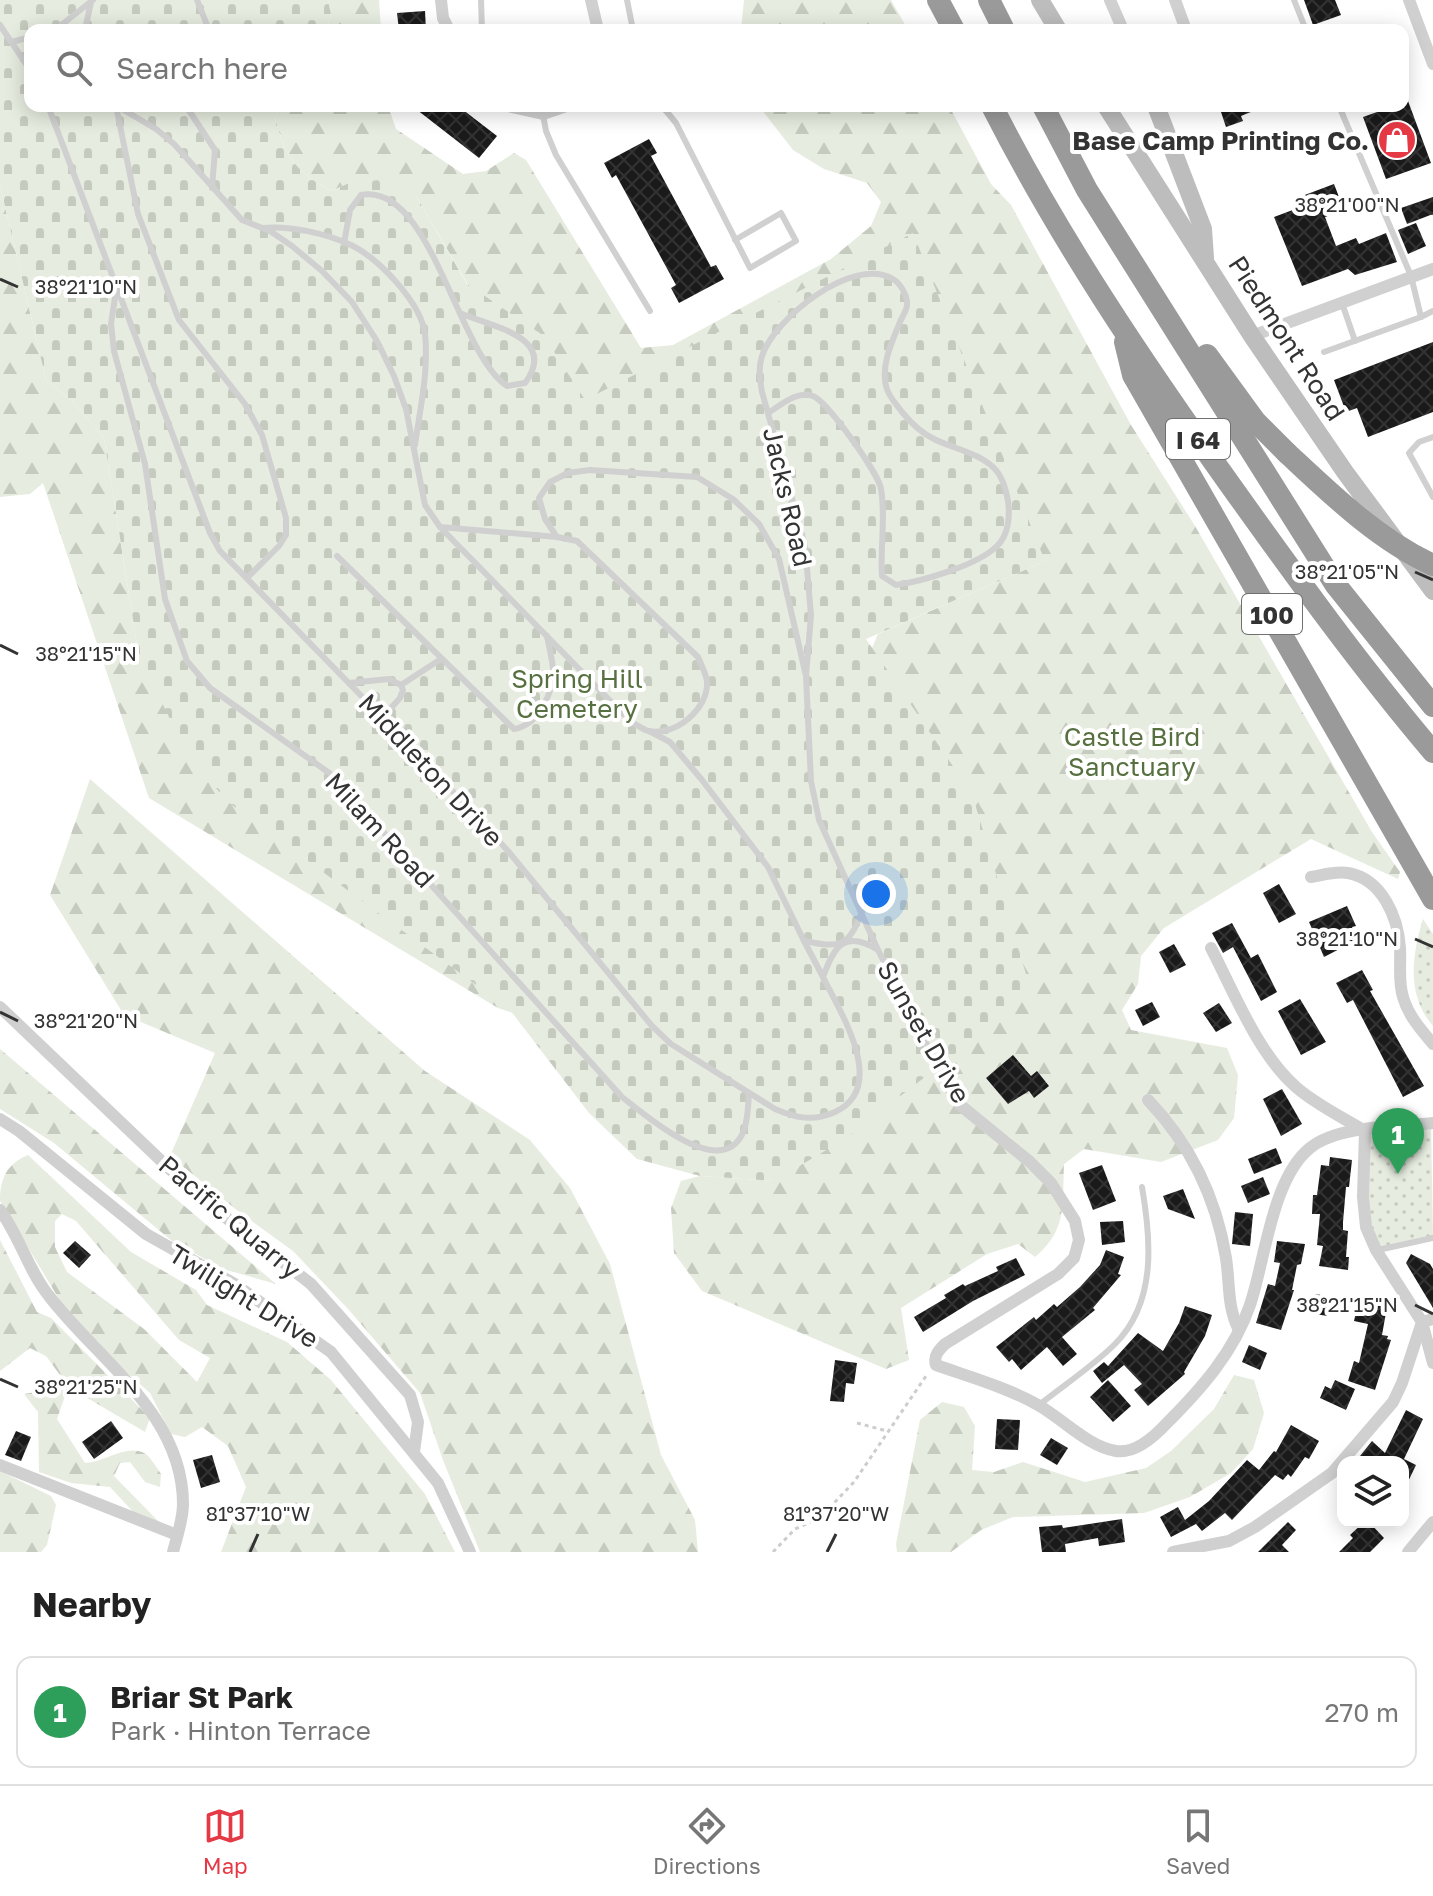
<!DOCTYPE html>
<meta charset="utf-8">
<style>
body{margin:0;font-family:"Golos Text",sans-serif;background:#f2f2f2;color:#222}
.controls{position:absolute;right:24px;bottom:24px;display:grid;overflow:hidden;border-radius:16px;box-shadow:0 4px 20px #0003}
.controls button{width:72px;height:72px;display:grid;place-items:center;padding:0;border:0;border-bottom:2px solid #e0e0e0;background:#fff;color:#222;font:40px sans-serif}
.you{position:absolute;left:876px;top:894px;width:28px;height:28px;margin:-20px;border:6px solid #fff;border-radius:50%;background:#1a73e8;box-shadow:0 0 0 12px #1a73e833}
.badge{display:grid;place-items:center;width:52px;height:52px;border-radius:50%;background:#e63946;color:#fff;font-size:26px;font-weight:700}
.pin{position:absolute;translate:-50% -66px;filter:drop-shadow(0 2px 4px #0008)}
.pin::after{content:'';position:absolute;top:42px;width:28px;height:24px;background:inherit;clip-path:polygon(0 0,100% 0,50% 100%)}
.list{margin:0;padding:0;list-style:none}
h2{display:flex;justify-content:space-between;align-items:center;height:104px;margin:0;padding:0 32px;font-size:34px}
h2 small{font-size:26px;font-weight:400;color:#767676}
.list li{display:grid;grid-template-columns:52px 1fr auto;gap:24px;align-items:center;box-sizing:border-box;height:112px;margin:0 16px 16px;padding:0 16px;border:2px solid #e0e0e0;border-radius:16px}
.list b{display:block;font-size:30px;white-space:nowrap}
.list p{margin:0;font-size:26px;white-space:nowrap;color:#767676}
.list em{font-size:26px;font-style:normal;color:#767676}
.icon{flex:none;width:44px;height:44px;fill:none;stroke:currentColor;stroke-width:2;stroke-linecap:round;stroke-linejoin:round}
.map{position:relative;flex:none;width:1433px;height:1552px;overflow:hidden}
.search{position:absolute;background:#fff;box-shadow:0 4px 20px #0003;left:24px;right:24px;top:24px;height:88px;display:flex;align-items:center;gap:20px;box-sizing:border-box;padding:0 28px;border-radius:16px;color:#767676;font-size:30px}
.sheet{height:232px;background:#fff}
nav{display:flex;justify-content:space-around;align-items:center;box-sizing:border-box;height:112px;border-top:2px solid #e0e0e0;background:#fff;font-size:22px;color:#767676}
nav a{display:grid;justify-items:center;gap:4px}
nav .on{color:#e63946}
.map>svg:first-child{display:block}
.grass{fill:url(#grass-dots)}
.forest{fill:url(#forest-firs);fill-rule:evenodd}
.cemetery{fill:url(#cemetery-stones)}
.building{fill:url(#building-cross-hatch)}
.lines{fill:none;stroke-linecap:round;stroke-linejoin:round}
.path{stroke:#cdcdcd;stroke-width:3;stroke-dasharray:4 4;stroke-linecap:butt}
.lane{stroke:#d0d0d0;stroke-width:6}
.street{stroke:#d0d0d0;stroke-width:12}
.secondary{stroke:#bdbdbd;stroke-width:18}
.highway{stroke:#9a9a9a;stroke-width:22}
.highway-bridge{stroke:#9a9a9a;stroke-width:22}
.ticks{fill:none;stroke:#333;stroke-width:3}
.labels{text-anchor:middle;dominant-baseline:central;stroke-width:8;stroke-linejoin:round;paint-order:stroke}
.shield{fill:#fff;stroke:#707070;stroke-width:2}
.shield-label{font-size:24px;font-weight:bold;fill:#333}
.poi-label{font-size:26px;font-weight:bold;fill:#333;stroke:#fff;text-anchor:end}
.street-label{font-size:26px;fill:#333;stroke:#fff}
.park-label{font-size:26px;fill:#56703f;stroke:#fff}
.ticks-label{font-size:20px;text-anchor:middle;fill:#333;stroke:#fff;stroke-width:8;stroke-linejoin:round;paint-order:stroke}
</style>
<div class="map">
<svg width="1433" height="1552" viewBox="0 0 1433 1552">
<defs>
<pattern id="grass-dots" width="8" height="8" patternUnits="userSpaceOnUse" patternTransform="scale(2)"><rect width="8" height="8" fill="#e6ecdf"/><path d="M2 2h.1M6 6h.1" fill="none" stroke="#c6cbc0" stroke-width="1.8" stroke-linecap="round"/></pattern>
<pattern id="forest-firs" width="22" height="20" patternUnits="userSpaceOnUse" patternTransform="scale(2)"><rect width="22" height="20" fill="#e6ecdf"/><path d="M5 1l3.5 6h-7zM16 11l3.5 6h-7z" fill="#c6cbc0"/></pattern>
<pattern id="cemetery-stones" width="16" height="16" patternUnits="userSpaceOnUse" patternTransform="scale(2)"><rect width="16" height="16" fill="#e6ecdf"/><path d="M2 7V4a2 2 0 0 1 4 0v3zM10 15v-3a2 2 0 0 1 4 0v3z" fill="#c6cbc0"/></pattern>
<pattern id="building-cross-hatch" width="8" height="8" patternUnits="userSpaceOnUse" patternTransform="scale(2)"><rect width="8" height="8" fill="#1a1a1a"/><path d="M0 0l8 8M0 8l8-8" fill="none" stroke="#333"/></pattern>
</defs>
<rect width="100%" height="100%" fill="#fff"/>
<g class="grass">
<path d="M1423,919L1433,934V1026C1406,995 1412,955 1423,919Z"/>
<path d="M1431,1123L1433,1238L1376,1250L1366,1227L1365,1131Z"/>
</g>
<g class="forest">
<path d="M328,0H379L381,30H327L331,14Z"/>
<path d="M744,0H891L908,30H741Z"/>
<path d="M281,106H388L396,129L463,174L486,171L514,153L526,160L641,348L673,345L831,259L871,226L881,202L867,183L824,169L793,150L759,106H949L991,184L1011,205L1131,425L1195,526L1372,832L1400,872L1398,879L1311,839L1164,928L1141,956L1138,984L1122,1010L1131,1030L1227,1048L1238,1075L1234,1118L1218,1140L1161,1162L1084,1149L1064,1164C1062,1203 1068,1230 1035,1257L1018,1244L987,1254L901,1308L909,1360L886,1369L702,1291L674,1253L671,1208L681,1181L700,1176L774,1181L888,685L872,648L878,634L1045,561L580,407L481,307L416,196L353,181L332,191C296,172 285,157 275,118Z"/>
<path d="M0,185L46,380L73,402L104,438L139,657L546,1024L498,1008L149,798L43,483L30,494L0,497Z"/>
<path d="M90,779L425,1071L530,1140L570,1188L610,1264L661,1455L695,1520L698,1552H480L443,1460L420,1393L349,1310L293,1251L238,1211L170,1156L215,1053L124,1015L50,895Z"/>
<path d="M0,1049L276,1284L223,1269L172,1241L54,1143L0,1109Z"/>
<path d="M28,1155L131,1252L196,1290L207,1305L287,1342L331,1380L425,1494L455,1552H221L246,1487L228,1446L202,1427L185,1437L171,1434L150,1393L92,1342L65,1309L0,1201C0,1178 7,1164 28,1155ZM62,1214L76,1221L179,1340L210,1358L197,1382L144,1329L67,1272L55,1247V1221Z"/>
<path d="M0,1240L37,1312L51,1318L150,1418L145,1432L72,1389L67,1390L57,1419L85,1463C105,1462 126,1444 144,1453C150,1456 157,1468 161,1474L160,1487L145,1482L130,1462L120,1463L114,1476L162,1525L138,1517L110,1487L71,1483L39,1472L38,1412L24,1394L59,1388L63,1379L46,1356L30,1348L0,1371Z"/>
<path d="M1234,1375L1254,1380L1264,1413L1253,1449L1231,1473L1190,1497L1144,1513L1013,1517L981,1530L951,1552H897L896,1544L920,1420L942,1402L964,1407L975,1426L972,1470L994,1472L1023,1462L1085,1482L1146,1468L1171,1451L1214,1409Z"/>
<path d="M0,1471L51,1496L56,1505L47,1545L41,1552H0Z"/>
</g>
<path class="cemetery" d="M0,0H328L331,14L327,30H30V106H281L275,118C285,157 296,172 332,191L353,181L382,180L416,196L467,284L544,336L585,400L913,233L1045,561L866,639L972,794L1032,994L845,1139L774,1181L700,1176L637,1159L589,1113L510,1010L228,802L189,757L139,657L104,438L73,402L46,380L0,185Z"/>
<g class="building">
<path d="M1304,0H1335L1341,15L1313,25Z"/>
<path d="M425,11L426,30H399L397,13Z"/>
<path d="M1408,101L1431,163L1386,179L1363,117L1394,106H1403V103Z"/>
<path d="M412,106H458L497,136L479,158Z"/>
<path d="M1219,106H1263V107L1241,116L1243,121L1226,127Z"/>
<path d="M649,139L657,153L651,156L711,267L716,265L724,279L679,303L671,288L676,285L616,175L612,178L604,163Z"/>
<path d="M1334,184L1344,210L1325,217L1336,246L1356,238L1359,244L1386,233L1397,262L1355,275L1348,269L1302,286L1274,217L1298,208L1294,199Z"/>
<path d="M1433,197V214L1407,224L1401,208Z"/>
<path d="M1416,223L1426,246L1408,254L1398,230Z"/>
<path d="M1433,342V412L1368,437L1357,408L1346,412L1334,380Z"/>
<path d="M1279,884L1296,914L1279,923L1263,893Z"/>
<path d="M1347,906L1356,926L1352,927L1357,940L1324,957L1309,922Z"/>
<path d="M1232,923L1251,958L1258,954L1277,992L1261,1001L1233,947L1223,953L1212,933Z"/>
<path d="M1174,944L1186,965L1170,973L1159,952Z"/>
<path d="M1362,970L1373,990L1370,991L1424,1086L1403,1097L1353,1000L1347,1003L1336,983Z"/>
<path d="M1300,999L1326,1042L1301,1055L1278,1011Z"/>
<path d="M1152,1002L1160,1017L1143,1026L1135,1010Z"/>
<path d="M1219,1003L1232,1023L1216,1032L1203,1013Z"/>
<path d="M1013,1055L1031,1076L1037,1071L1049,1086L1034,1098L1029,1091L1008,1104L986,1078Z"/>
<path d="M1282,1089L1302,1124L1281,1136L1263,1099Z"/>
<path d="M1276,1148L1282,1163L1254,1174L1248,1159Z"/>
<path d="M1330,1157L1352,1160L1349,1187H1346L1343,1222V1230L1348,1231L1346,1257H1349L1348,1270L1319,1266L1323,1246L1317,1245L1320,1214H1312L1313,1195H1317L1321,1165L1329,1166Z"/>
<path d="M1102,1165L1116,1201L1093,1210L1079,1173Z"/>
<path d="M1263,1177L1270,1194L1248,1203L1241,1186Z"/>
<path d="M1183,1189L1195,1219L1168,1209L1163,1196Z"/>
<path d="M1235,1212L1253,1214L1250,1246L1232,1244Z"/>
<path d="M1123,1221L1125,1242L1102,1245L1100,1222Z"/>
<path d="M75,1241L91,1255L79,1268L63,1253Z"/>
<path d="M1277,1241L1305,1244L1301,1264L1297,1265L1292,1290H1294L1281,1330L1256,1323L1268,1284L1275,1286L1280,1263L1274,1262Z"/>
<path d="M1106,1250L1124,1257L1118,1274L1121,1275L1093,1308L1095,1310L1062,1337L1077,1354L1063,1366L1047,1347L1021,1370L1012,1359L1009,1362L996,1347L1034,1317L1036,1320L1054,1304L1057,1307L1080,1287L1100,1265Z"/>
<path d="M1411,1254L1430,1264L1433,1269V1308L1406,1263Z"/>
<path d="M1016,1258L1025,1275L973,1301L923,1332L914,1317L946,1298L944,1295L963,1284L965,1286L998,1271L996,1267Z"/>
<path d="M1314,1294L1330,1296L1327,1316L1310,1313Z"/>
<path d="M1362,1302L1387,1307L1382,1335L1388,1336L1387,1339L1391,1340L1375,1390L1348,1381L1354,1361L1359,1363L1368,1324L1354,1321L1357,1307L1361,1308Z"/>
<path d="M1185,1306L1212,1315L1205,1336L1184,1372L1185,1374L1148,1406L1134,1390L1142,1384L1124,1365L1102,1383L1093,1371L1104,1362L1108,1366L1138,1333L1163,1351L1179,1323Z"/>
<path d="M1249,1345L1267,1353L1260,1370L1242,1362Z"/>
<path d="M835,1360L857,1363L854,1384L846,1383L844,1402L830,1401Z"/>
<path d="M1108,1380L1131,1406L1113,1422L1090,1397Z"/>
<path d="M1335,1380L1355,1389L1346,1410L1320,1398L1325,1386L1331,1389Z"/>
<path d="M1406,1410L1423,1419L1404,1459L1416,1465L1403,1492V1460L1367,1462L1360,1456L1372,1441L1385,1453Z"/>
<path d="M997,1419L1020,1420L1018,1450L995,1449Z"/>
<path d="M111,1421L123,1438L94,1459L82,1442Z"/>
<path d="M1291,1425L1319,1441L1309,1459L1305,1457L1291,1477L1288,1474L1283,1480L1275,1475L1232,1520L1225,1513L1202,1531L1196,1524L1171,1537L1160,1517L1178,1507L1185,1520L1209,1501L1247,1460L1259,1470L1274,1451L1276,1452Z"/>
<path d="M16,1431L31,1437L21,1461L5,1455Z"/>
<path d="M1051,1438L1068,1448L1057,1465L1040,1455Z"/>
<path d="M212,1455L220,1482L201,1488L193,1460Z"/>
<path d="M1122,1519L1125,1542L1099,1546L1098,1538L1065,1544L1066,1552H1042L1039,1527L1062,1525L1063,1528Z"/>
<path d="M1288,1522L1296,1530L1282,1545L1289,1552H1258Z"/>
<path d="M1364,1522H1369L1384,1538L1370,1552H1339L1353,1538L1350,1535Z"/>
</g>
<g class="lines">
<g class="path">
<path d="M857,1423L887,1431"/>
<path d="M773,1552L795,1529L813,1521L835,1502L854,1482L928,1373"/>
</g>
<g class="lane">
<path d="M197,0L209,30"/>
<path d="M481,0L482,30"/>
<path d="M627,0L633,30"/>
<path d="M1294,0L1306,30"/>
<path d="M0,25L30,70"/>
<path d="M55,30L93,0"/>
<path d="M85,30L91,2"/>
<path d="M12,42L30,37"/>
<path d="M48,106L210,533L220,551L421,757L508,851L652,1026L671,1044L775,1109C796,1118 813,1122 835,1112C889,1087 840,1012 823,977C834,947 844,929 878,950"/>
<path d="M116,106L138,214L172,302L179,320L245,404L262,435L286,518V535L279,546L247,578"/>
<path d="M117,106L156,129L174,144L242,220L270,231L292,246L322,271L352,302L377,341L394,376L406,409L425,505L440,527L631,722C636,724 642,729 648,731C675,737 709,709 707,681C706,674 701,664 698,657L577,541L557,537L440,527"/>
<path d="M186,106L215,150L212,188"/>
<path d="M662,106L676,123L750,268L796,241L781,213L735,240"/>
<path d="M1339,106L1411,276L1421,317L1433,311"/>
<path d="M543,115L546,131L556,155L650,311"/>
<path d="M263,228C289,225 329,234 353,246C380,260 421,303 425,334C429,370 420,409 415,445"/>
<path d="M344,243L350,210L361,195C431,182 457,353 507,386L525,383C559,337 492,327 460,313"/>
<path d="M116,291L111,324L114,351L145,464L165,599L187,661L210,688L332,775L622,1097C646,1116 724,1184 744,1130C748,1119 748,1106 749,1094"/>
<path d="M1342,303L1355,341"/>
<path d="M1324,352L1421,317"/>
<path d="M768,413C781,405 797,390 813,396C827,401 879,474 881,489C886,518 880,547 882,576L896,585C923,581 978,565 997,546C1009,535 1010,515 1008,501C1006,489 1002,476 994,468C977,452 954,449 934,439C921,433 911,423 902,412C896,404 888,396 886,386C881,364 892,342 900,322C902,317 907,310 907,305C908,296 900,283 893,279C853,255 774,319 762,356C758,368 760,380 762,392L805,545L811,615L806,676"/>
<path d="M1433,437L1419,442L1409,453L1433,497"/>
<path d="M557,537L545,519L539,498L550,482L568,473L590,470L697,477L733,499L759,524L779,559L806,676L811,781L819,820L878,950L939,1068"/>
<path d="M337,556L514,729C539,725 554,692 553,668C552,658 549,647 547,636"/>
<path d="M349,683L389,679L401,685L403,690L400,698L382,718"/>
<path d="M401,685L441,659"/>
<path d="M649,731L670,742L702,780L768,867L804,941C840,948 848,948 862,912"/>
<path d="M804,941L823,977"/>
<path d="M1378,1250L1433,1238"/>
<path d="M1039,1405C1064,1385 1093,1366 1115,1344C1157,1302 1151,1239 1142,1187"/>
</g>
<g class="street">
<path d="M441,0L443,18L449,30"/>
<path d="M591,0L598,30"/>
<path d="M1110,0L1123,30"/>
<path d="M1175,0L1186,30"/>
<path d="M1409,0L1433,64"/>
<path d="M508,106L543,114L566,106"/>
<path d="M1252,336L1433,269"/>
<path d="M1311,877C1323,875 1335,871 1348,873C1382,879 1398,917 1400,948C1401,965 1398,981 1403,997C1408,1015 1421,1030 1433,1044"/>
<path d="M1211,948C1234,992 1258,1054 1296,1087C1315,1104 1342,1117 1365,1131L1363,1197L1366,1227L1376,1250L1422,1322L1433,1363"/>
<path d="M0,1007L197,1195L311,1284L410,1395L418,1422L414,1452"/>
<path d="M939,1068L960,1105L1030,1162L1051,1183L1075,1221L1079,1240L1076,1251L1074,1258L1058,1274L945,1344C939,1350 933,1356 936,1365C970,1377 1006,1387 1038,1405C1063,1419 1087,1446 1116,1451C1135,1454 1155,1436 1167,1423C1201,1389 1234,1352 1250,1305C1265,1261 1272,1178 1310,1148C1338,1125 1398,1127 1433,1123"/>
<path d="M1148,1100C1191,1145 1216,1197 1226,1258C1230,1284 1227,1307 1239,1330"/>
<path d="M0,1119L19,1131L146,1234L233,1283L331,1352L438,1483L470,1552"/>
<path d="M0,1210C20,1237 28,1270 49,1296C98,1360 183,1414 183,1504C183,1519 177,1537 173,1552"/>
<path d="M0,1465L177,1535"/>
<path d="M1173,1552L1229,1541L1255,1527L1332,1473L1393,1402L1402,1383L1422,1322L1433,1319"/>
<path d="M1408,1552L1433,1522"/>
</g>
<g class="secondary">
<path d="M1040,0L1058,30"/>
<path d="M1106,106L1252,336L1345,472L1433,591"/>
<path d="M1156,106L1203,229L1205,258"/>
</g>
<g class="highway">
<path d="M938,0L954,30"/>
<path d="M989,0L1004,30"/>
<path d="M992,106C1060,240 1144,364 1231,486C1296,577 1361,667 1433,752"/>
<path d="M1043,106L1087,190L1335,584L1433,706"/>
<path d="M1125,342L1133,375L1433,899"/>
<path d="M1207,355L1255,421L1287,453"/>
</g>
<path class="highway-bridge" d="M1287,453C1331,494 1378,540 1433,565"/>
</g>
<path class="ticks" d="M1415,205L1433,214M0,279L18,287M1415,572L1433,580M0,645L18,654M1415,939L1433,947M0,1012L18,1021M1415,1305L1433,1314M0,1379L18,1387M250,1552L258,1534M827,1552L836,1534"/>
<defs>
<symbol id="shop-disc" viewBox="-11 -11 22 22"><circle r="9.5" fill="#e63946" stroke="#fff"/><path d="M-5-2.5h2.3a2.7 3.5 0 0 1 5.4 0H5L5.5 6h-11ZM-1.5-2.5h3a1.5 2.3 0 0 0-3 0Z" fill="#fff"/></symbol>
</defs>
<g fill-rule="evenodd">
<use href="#shop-disc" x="1375" y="118" width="44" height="44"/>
</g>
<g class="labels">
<g class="shield">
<rect x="1166" y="419" width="64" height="40" rx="6"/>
<rect x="1242" y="594" width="60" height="40" rx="6"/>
</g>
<g class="shield-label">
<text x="1198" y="439">I 64</text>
<text x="1272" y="614">100</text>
</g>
<g class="poi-label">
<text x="1369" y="140">Base Camp Printing Co.</text>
</g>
<g class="street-label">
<text transform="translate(1287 338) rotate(57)">Piedmont Road</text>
<text transform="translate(788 497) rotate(77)">Jacks Road</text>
<text transform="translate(431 770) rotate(47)">Middleton Drive</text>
<text transform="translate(380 830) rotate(47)">Milam Road</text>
<text transform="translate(924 1032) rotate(60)">Sunset Drive</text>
<text transform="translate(230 1217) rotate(40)">Pacific Quarry</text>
<text transform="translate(244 1296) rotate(32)">Twilight Drive</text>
</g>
<g class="park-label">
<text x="577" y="678">Spring Hill<tspan x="577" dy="30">Cemetery</tspan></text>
<text x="1132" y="736">Castle Bird<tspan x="1132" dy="30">Sanctuary</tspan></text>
</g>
</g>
<g class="ticks-label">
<text x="1347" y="212">38°21'00"N</text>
<text x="86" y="294">38°21'10"N</text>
<text x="1347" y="579">38°21'05"N</text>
<text x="86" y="661">38°21'15"N</text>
<text x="1347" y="946">38°21'10"N</text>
<text x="86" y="1028">38°21'20"N</text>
<text x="1347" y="1312">38°21'15"N</text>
<text x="86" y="1394">38°21'25"N</text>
<text x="258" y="1521">81°37'10"W</text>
<text x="836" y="1521">81°37'20"W</text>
</g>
</svg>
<div class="controls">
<button><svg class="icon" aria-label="layers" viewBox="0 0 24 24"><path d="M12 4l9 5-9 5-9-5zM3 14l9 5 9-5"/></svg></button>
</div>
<div class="you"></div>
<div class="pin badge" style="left:1398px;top:1174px;background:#2e9e5b">1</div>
<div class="search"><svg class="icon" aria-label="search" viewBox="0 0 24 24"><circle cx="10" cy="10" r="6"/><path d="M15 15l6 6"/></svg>Search here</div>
</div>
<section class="sheet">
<h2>Nearby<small></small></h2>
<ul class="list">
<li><span class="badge" style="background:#2e9e5b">1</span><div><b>Briar St Park</b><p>Park · Hinton Terrace</p></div><em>270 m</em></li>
</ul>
</section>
<nav>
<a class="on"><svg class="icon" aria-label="map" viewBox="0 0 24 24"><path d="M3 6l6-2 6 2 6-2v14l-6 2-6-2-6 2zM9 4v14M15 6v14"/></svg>Map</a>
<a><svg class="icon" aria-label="directions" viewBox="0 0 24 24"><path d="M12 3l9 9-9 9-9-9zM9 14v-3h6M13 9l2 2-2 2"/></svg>Directions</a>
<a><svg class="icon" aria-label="saved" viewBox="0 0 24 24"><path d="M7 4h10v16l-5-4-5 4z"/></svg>Saved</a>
</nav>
